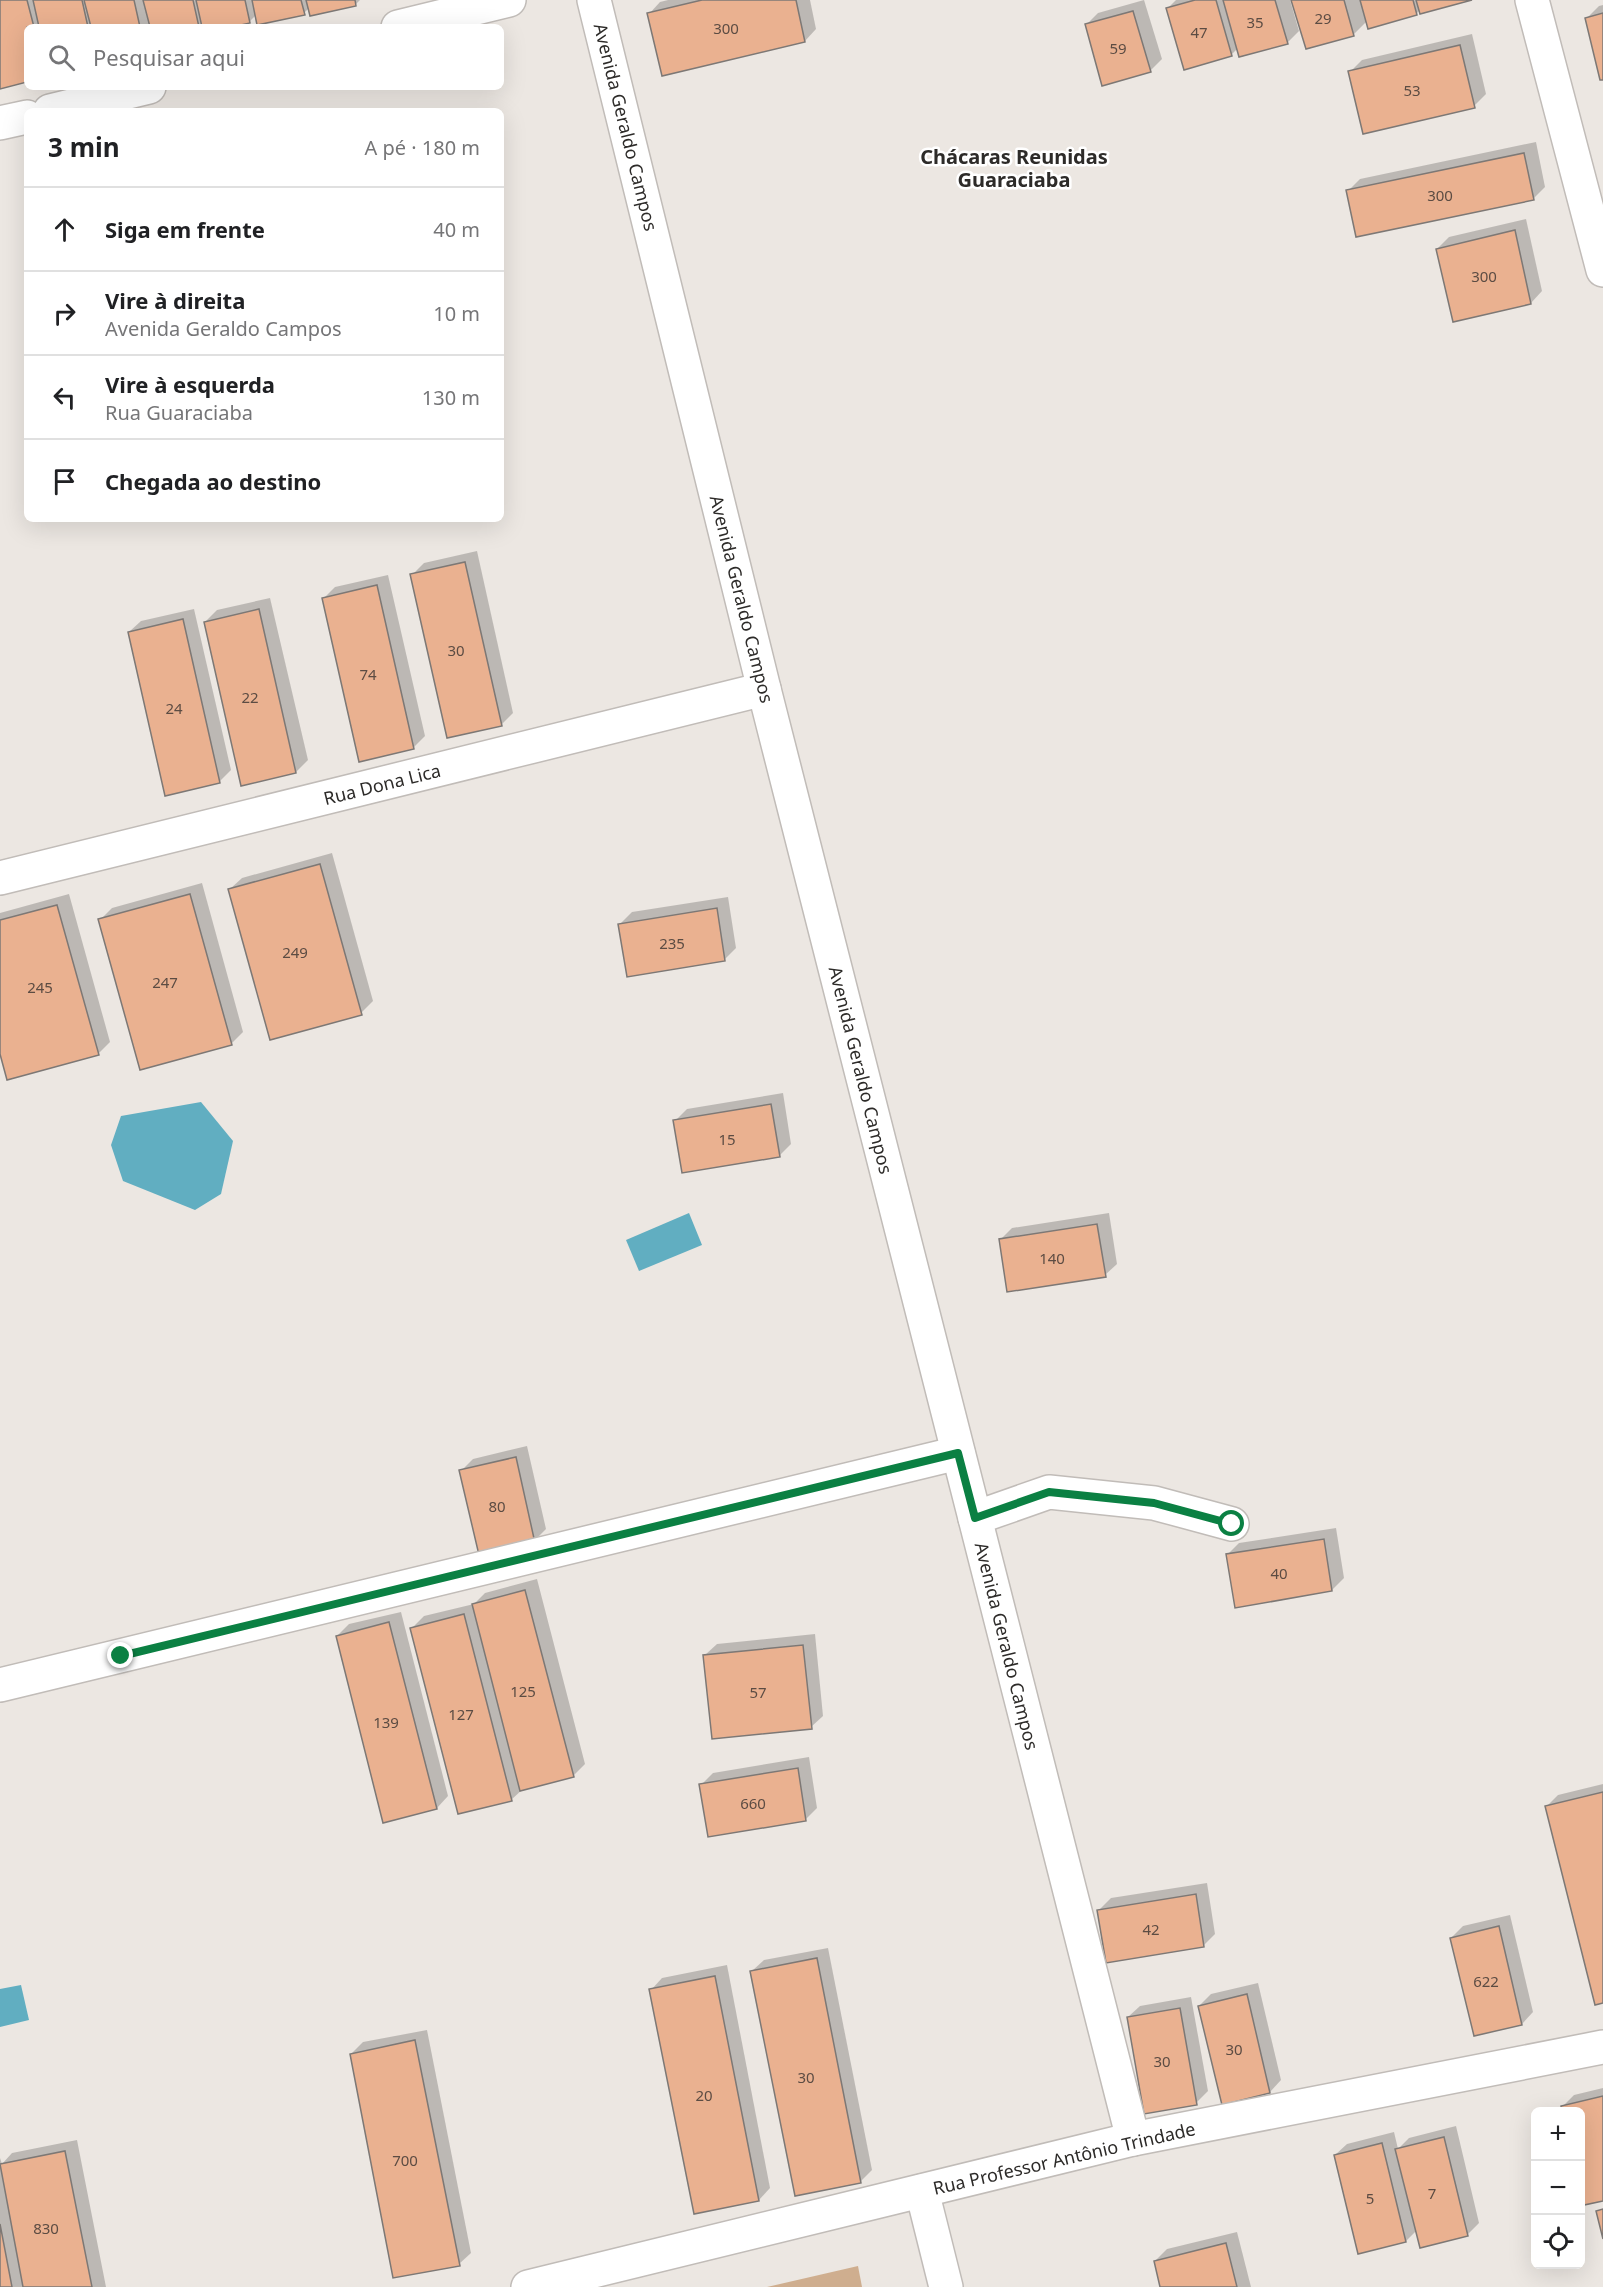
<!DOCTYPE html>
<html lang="pt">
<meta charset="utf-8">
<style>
body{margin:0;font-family:"Noto Sans",sans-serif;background:#f2f2f2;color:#202124}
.controls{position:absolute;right:18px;bottom:18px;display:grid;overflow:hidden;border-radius:9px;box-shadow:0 6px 24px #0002}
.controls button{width:54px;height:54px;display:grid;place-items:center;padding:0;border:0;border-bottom:2px solid #e0e0e0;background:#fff;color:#202124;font:30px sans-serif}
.stop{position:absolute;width:18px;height:18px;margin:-14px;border:4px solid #0b8043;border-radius:50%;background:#fff}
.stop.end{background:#0b8043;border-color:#fff;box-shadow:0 2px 6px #0008}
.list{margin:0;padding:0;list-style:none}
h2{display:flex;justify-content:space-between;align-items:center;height:78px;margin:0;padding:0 24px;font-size:26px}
h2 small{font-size:20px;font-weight:400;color:#757577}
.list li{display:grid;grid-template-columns:39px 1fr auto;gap:18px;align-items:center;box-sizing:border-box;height:84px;padding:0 24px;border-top:2px solid #e0e0e0}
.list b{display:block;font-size:22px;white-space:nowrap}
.list p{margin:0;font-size:20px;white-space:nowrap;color:#757577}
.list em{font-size:20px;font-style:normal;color:#757577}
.icon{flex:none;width:33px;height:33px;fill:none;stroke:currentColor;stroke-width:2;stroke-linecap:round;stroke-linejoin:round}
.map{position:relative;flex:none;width:1603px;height:2287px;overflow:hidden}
.search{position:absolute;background:#fff;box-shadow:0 6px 24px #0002;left:24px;top:24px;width:480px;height:66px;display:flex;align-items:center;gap:15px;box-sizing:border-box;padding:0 21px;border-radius:9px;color:#757577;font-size:22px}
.panel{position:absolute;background:#fff;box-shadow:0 6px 24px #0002;left:24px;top:108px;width:480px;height:414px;border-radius:9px}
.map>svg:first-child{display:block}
.green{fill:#cfae8f}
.water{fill:#61aec1}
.shadow{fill:#0003}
.building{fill:#eab190;stroke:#7d7875;stroke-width:1.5}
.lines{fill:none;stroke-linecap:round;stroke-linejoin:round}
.minor-casing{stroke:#c1bcb8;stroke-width:36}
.minor{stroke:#fff;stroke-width:33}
.route{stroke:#0b8043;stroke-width:8}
.labels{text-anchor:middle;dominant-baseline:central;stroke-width:5;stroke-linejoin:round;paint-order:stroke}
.number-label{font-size:15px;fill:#5c4c43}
.street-label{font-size:18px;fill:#2d2b29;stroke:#fff}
.neighbourhood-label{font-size:20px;font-weight:bold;fill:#2d2b29;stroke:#fff}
</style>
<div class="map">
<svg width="1603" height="2287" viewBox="0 0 1603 2287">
<rect width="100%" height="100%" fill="#ece7e2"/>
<path class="green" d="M858,2266L862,2287H767Z"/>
<g class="water">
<path d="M201,1102L233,1141L221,1194L195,1210L123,1181L111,1145L121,1116Z"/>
<path d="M689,1213L702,1245L639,1271L626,1240Z"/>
<path d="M21,1985L29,2020L0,2027V1989Z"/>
</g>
<g class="shadow">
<path d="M0,0H360L356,4L311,14L309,8L304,13L257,14L250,21L226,27H27V81L0,87Z"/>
<path d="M668,0H810L816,29L805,41L649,14L660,2Z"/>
<path d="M1144,0L1162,59L1150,71L1086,25L1098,13Z"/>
<path d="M1176,0H1290L1299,31L1287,43L1238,48L1231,55L1168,8Z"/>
<path d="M1293,0H1466L1420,10L1416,14L1367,21L1353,35Z"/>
<path d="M1603,5V78L1587,18L1599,6Z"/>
<path d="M1472,34L1486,94L1474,106L1350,72L1362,60Z"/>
<path d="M1536,142L1545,187L1533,199L1348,191L1360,179Z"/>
<path d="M1526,219L1542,291L1531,303L1437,249L1449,237Z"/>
<path d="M477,551L513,713L502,724L412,575L424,563Z"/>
<path d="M388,575L425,736L413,748L323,599L335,587Z"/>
<path d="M270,598L308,760L296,772L242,784L205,622L217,610Z"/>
<path d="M194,609L231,770L219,782L129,632L141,621Z"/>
<path d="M332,853L373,1001L361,1013L230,889L242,878Z"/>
<path d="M202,883L243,1032L231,1044L100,920L112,908Z"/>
<path d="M69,894L110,1042L98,1054L0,1048V913Z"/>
<path d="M728,897L736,948L724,960L620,924L632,912Z"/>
<path d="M783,1093L791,1144L779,1156L675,1121L687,1109Z"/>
<path d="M1109,1213L1117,1264L1105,1275L1000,1240L1012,1228Z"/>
<path d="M527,1446L546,1529L534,1541L461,1471L473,1459Z"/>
<path d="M1336,1528L1344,1578L1332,1590L1227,1555L1239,1543Z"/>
<path d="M537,1579L585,1764L573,1776L523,1789L511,1800L412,1628L424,1616L474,1604L485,1593Z"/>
<path d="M401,1612L448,1796L437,1808L337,1636L349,1624Z"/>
<path d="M815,1634L823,1716L811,1727L705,1655L717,1644Z"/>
<path d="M809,1757L817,1808L805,1820L701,1785L713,1773Z"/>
<path d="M1603,1784V2001L1546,1807L1558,1795Z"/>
<path d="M1207,1883L1215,1934L1203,1946L1099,1910L1111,1898Z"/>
<path d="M1510,1915L1533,2012L1522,2024L1451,1938L1463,1926Z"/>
<path d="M828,1948L872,2170L860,2182L752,1971L764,1960Z"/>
<path d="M727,1965L770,2188L759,2200L651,1990L662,1978Z"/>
<path d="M1258,1983L1281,2080L1270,2092L1199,2006L1211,1994Z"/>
<path d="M1191,1997L1208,2091L1196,2103L1128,2017L1140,2006Z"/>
<path d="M427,2030L471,2253L459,2264L351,2054L363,2042Z"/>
<path d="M1603,2088V2199L1580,2112L1562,2107L1574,2095Z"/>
<path d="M1456,2126L1479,2223L1467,2235L1417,2230L1406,2241L1335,2155L1347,2144L1394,2132L1398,2149L1409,2138Z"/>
<path d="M77,2140L106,2287H0V2158L2,2164L12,2153Z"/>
<path d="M1237,2232L1251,2287H1162L1155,2261L1167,2249Z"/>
</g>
<g class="building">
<path d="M0,0H27L34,27H27V82L0,89Z"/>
<path d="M33,0H82L88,27H39Z"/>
<path d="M84,0H134L140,27H91Z"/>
<path d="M143,0H193L199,27H150Z"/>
<path d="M196,0H245L250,23L232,27H202Z"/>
<path d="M252,0H301L305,15L257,25Z"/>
<path d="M306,0H355L356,6L310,16Z"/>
<path d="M702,0H796L805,42L662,76L647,13Z"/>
<path d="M1195,0H1216L1232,56L1184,70L1166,8Z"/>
<path d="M1223,0H1275L1288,44L1239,57Z"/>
<path d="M1291,0H1344L1354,36L1306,49Z"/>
<path d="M1360,0H1413L1417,15L1368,29Z"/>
<path d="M1416,0H1472L1420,14Z"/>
<path d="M1133,11L1151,72L1102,86L1085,24Z"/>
<path d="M1603,13V80H1600L1585,18Z"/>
<path d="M1460,45L1475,108L1363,134L1348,71Z"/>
<path d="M1524,153L1534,200L1356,237L1346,190Z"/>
<path d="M1515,230L1531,304L1453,322L1436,249Z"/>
<path d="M465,562L502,726L447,738L410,574Z"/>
<path d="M377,585L414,749L359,762L322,598Z"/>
<path d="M259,609L296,773L241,786L204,622Z"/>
<path d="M183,619L220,783L165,796L128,632Z"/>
<path d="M320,864L362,1015L270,1040L228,889Z"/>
<path d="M190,894L232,1045L140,1070L98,919Z"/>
<path d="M57,905L99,1055L7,1080L0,1054V920Z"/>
<path d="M717,908L725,961L627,977L618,924Z"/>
<path d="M771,1104L780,1157L682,1173L673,1120Z"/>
<path d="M1097,1224L1106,1277L1007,1292L999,1239Z"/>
<path d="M516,1457L535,1543L479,1555L459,1470Z"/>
<path d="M1324,1539L1332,1591L1235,1608L1226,1554Z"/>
<path d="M525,1590L574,1777L520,1791L472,1604Z"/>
<path d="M464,1614L512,1801L458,1814L410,1628Z"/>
<path d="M389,1622L437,1809L383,1823L336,1636Z"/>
<path d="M803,1645L812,1729L712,1739L703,1655Z"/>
<path d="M798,1768L806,1821L708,1837L699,1784Z"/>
<path d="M1603,1792V2003L1595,2005L1545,1806Z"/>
<path d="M1196,1894L1204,1947L1106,1963L1097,1910Z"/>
<path d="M1499,1926L1522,2025L1474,2036L1450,1938Z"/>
<path d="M817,1958L861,2183L795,2196L750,1971Z"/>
<path d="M715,1976L759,2201L694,2214L649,1989Z"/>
<path d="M1247,1994L1270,2093L1222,2105L1198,2006Z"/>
<path d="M1180,2008L1197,2105L1144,2114L1127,2017Z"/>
<path d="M415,2040L460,2266L393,2278L350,2054Z"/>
<path d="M1603,2096V2201L1584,2205L1580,2189V2112H1562L1561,2106Z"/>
<path d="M1444,2137L1468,2236L1420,2248L1395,2149Z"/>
<path d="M1382,2143L1406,2242L1358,2254L1334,2155Z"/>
<path d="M65,2151L92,2287H23L0,2164Z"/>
<path d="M1603,2209V2239L1596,2211Z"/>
<path d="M0,2224L12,2287H0Z"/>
<path d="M1226,2243L1237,2287H1160L1154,2261Z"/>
</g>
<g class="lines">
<defs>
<g id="minor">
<path d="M594,0L764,689L1133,2139"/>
<path d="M1532,0L1603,270"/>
<path d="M398,27L509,0"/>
<path d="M50,111L149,87"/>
<path d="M0,123L27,117"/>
<path d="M0,878L764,689"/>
<path d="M975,1518L1049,1492L1154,1503L1232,1524"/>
<path d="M0,1685L958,1453"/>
<path d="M922,2191L946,2287"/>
<path d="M528,2287L1133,2139L1603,2047"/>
</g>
</defs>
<use href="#minor" class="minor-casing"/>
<use href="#minor" class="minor"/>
</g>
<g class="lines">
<path class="route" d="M121,1656L958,1453L975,1518L1049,1492L1154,1503L1232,1524"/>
</g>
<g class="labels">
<g class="number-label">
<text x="1323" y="18">29</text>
<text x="1255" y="22">35</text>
<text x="726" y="28">300</text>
<text x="1199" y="32">47</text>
<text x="1118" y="48">59</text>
<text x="1412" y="90">53</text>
<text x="1440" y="195">300</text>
<text x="1484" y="276">300</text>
<text x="456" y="650">30</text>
<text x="368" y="674">74</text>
<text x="250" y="697">22</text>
<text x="174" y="708">24</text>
<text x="672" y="943">235</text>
<text x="295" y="952">249</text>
<text x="165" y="982">247</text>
<text x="40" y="987">245</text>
<text x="727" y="1139">15</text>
<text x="1052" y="1258">140</text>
<text x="497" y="1506">80</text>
<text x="1279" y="1573">40</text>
<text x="523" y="1691">125</text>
<text x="758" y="1692">57</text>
<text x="461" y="1714">127</text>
<text x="386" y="1722">139</text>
<text x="753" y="1803">660</text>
<text x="1151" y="1929">42</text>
<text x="1486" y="1981">622</text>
<text x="1234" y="2049">30</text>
<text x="1162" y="2061">30</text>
<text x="806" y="2077">30</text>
<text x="704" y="2095">20</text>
<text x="405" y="2160">700</text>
<text x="1432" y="2193">7</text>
<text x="1370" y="2198">5</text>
<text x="46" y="2228">830</text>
</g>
<g class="street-label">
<text transform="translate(626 127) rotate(76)">Avenida Geraldo Campos</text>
<text transform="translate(742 599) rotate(76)">Avenida Geraldo Campos</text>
<text transform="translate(382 784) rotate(-14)">Rua Dona Lica</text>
<text transform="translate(861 1070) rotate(76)">Avenida Geraldo Campos</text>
<text transform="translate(1007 1646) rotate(76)">Avenida Geraldo Campos</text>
<text transform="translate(1064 2158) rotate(-13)">Rua Professor Antônio Trindade</text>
</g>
<g class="neighbourhood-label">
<text x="1014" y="156">Chácaras Reunidas<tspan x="1014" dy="23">Guaraciaba</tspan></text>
</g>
</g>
</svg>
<div class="controls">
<button>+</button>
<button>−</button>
<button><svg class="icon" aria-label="locate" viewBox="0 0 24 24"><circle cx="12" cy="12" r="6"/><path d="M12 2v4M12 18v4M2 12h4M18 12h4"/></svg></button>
</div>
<div class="stop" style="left:1232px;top:1524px"></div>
<div class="stop end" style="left:121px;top:1656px"></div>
<div class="search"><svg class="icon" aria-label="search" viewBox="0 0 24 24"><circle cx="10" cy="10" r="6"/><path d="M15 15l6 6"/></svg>Pesquisar aqui</div>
<section class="panel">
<h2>3 min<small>A pé · 180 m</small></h2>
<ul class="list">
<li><svg class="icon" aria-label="ahead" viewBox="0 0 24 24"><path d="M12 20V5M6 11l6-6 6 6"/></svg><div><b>Siga em frente</b></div><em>40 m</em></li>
<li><svg class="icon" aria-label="right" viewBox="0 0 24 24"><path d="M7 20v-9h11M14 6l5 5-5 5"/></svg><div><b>Vire à direita</b><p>Avenida Geraldo Campos</p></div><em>10 m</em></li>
<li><svg class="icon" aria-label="left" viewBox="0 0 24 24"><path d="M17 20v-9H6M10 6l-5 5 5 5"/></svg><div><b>Vire à esquerda</b><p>Rua Guaraciaba</p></div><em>130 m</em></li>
<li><svg class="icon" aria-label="arrive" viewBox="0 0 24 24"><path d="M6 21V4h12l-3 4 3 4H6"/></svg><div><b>Chegada ao destino</b></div></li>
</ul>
</section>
</div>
